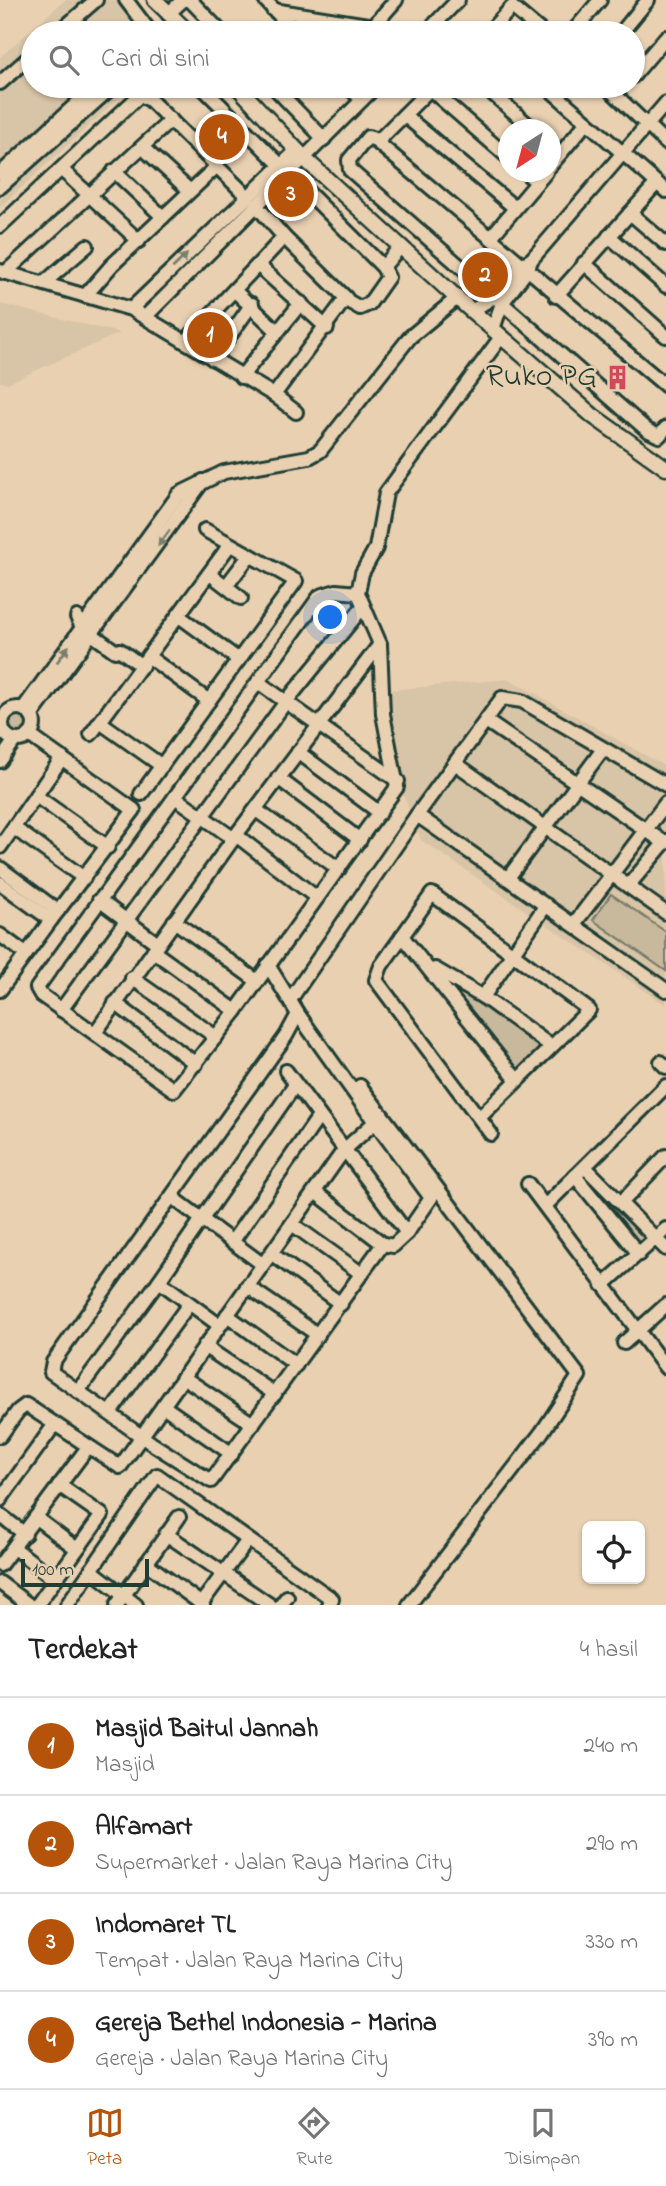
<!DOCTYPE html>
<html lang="id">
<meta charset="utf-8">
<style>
body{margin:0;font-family:"Indie Flower",sans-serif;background:#f6f6f6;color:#222}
.controls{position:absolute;right:21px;bottom:21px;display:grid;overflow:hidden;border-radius:10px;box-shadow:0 2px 5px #0004}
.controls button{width:63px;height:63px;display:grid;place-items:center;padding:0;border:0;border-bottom:2px solid #e0e0e0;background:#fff;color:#222;font:35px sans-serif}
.compass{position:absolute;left:498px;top:119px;width:63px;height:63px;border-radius:50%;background:#fff;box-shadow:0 2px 5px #0004;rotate:216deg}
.scale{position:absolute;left:21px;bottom:18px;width:128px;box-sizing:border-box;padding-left:7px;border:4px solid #1f3d34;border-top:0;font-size:19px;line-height:24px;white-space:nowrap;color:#1f3d34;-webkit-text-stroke:5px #e9d0b1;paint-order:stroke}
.you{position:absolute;left:331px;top:618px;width:24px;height:24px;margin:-18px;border:5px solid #fff;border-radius:50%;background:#1a73e8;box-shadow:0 0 0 10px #1a73e833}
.badge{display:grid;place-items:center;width:46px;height:46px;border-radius:50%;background:#b45309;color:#fff;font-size:23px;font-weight:700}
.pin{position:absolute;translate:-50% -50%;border:4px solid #fff;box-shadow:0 2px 7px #0006}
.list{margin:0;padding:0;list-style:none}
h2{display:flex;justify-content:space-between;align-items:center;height:91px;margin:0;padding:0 28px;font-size:30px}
h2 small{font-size:23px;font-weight:400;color:#767676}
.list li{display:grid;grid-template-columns:46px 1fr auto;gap:21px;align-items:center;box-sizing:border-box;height:98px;padding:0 28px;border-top:2px solid #e0e0e0}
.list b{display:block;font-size:26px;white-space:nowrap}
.list p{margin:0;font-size:23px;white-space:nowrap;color:#767676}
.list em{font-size:23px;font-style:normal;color:#767676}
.icon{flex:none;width:38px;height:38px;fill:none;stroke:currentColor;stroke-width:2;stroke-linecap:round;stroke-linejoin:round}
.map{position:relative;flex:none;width:666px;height:1605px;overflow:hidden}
.search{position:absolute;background:#fff;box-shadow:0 2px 5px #0004;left:21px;right:21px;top:21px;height:77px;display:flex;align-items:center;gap:18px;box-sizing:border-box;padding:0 24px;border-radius:38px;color:#767676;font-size:26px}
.sheet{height:483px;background:#fff}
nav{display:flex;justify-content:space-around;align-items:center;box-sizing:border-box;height:98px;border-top:2px solid #e0e0e0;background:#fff;font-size:19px;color:#767676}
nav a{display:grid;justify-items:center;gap:4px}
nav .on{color:#b45309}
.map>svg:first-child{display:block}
.built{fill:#d8c4a6}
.green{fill:#c8b89c;stroke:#747a68;stroke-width:2}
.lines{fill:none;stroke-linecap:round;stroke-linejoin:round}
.minor-casing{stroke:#1f3d34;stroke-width:18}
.major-casing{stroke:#1f3d34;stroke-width:19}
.minor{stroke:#e9d0b1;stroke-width:12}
.major{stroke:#e9d0b1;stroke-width:14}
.oneway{fill:#7a7f6c}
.labels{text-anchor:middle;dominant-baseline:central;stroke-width:5;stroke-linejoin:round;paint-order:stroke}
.poi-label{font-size:32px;fill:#1f3d34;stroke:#e9d0b1;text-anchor:end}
</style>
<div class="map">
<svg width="666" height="1605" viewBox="0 0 666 1605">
<rect width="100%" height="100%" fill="#e9d0b1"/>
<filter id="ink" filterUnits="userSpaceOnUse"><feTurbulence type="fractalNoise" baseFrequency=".0143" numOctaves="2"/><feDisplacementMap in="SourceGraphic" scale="14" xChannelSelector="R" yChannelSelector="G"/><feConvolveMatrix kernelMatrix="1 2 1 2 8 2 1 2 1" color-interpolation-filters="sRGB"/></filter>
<g filter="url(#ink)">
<g class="built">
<path d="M65,0H131L168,33H33V86H132L0,207V57Z"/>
<path d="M0,304L120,333L8,383L0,382Z"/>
<path d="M509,679L666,767V1005L421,840L403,794L389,690Z"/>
</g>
<g class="green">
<circle cx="18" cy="725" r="9"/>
<path d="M611,894L666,932V971L593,920Z"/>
<path d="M443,979L481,1000L547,1046L518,1075Z"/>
<path d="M586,1173L651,1239L640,1249L582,1177Z"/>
</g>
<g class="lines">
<defs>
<g id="minor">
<path d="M126,0L151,33"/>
<path d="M190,0L222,33"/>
<path d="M265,0L296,33"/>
<path d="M273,10L374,26"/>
<path d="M168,14L183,0"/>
<path d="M58,33L96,0"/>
<path d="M171,33L180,25"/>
<path d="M367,33L396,0"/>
<path d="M426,33L458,0"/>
<path d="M488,33L512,7L543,33"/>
<path d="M572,33L600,0"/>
<path d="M621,33L648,0"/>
<path d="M633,76L666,37"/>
<path d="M0,83L33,54"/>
<path d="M201,86L383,267L388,277L369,304L360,308L346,300"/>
<path d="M273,86L324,139"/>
<path d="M348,86L362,100"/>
<path d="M484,86L534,130"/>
<path d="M546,86L666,191"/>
<path d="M606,86L666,143"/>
<path d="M430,89L508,157"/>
<path d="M404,115L515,208"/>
<path d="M377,142L433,86"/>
<path d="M142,147L190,191"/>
<path d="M550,166L587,122"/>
<path d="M61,169L139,241"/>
<path d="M114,171L163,217"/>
<path d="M525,172L537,182"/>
<path d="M0,174L96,86"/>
<path d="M0,187L113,86"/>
<path d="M256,205L284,237L346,298L274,395"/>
<path d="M630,213L666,244"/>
<path d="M0,226L140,95L150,100L247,196"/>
<path d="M609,236L666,286"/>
<path d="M491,237L546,172"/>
<path d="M531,260L666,103"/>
<path d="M584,263L666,336"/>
<path d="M259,266L327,328"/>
<path d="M383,267L401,246"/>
<path d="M0,271L131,309L274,395L296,412"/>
<path d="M5,273L171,120"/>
<path d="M45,282L87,246"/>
<path d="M235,291L277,331"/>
<path d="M85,296L112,265L216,167"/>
<path d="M556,296L657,183"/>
<path d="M131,309L297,150"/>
<path d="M473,310L494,297L522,264L531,260L528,269L502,303L493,329"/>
<path d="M146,316L376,86"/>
<path d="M185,342L284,237"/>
<path d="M213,359L252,304"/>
<path d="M241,377L301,303"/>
<path d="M666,386L372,138L368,137L349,160L350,170L647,430L659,436L666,428"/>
<path d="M210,574L241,598"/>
<path d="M227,585L249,556"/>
<path d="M358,593L336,591L320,596L37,988L41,995L174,1090L236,1011L397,787L383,714L380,644L358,593L362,573L376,548L386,493L501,337"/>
<path d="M179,616L239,660"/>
<path d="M77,617L82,627L115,651"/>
<path d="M120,650L142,666"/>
<path d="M149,657L209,701"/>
<path d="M258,682L398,781"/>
<circle cx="18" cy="724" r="16"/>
<path d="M23,709L179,494L224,472L309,457L320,451L410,337L457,298"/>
<path d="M31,716L203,481"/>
<path d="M486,721L665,843"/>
<path d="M100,722L162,766"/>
<path d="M91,734L229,546"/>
<path d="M298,752L380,813"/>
<path d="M0,761L15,740"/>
<path d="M455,763L666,913"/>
<path d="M278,778L360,840"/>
<path d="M666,785L522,701L502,698L417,815L666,990"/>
<path d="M141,794L296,581L205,530"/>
<path d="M36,796L108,847"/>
<path d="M175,797L234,839"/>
<path d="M256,810L339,869"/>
<path d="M14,828L84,878"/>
<path d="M236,835L317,898"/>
<path d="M0,847L62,758"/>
<path d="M0,868L58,911"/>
<path d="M508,878L603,749"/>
<path d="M0,883L51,920L134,810L29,735"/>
<path d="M628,886L666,841"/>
<path d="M99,900L158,944"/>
<path d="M174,921L257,981"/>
<path d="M574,924L666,803"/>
<path d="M0,935L26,954"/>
<path d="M402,936L517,1080"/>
<path d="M153,951L236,1011"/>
<path d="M435,969L483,997L551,1046"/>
<path d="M132,978L216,1037"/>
<path d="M0,990L51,920"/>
<path d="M483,997L546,905"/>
<path d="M290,1000L417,815"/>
<path d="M115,1003L196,1064"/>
<path d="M61,1010L285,703L363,607"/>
<path d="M298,1014L286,1036L53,1362L51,1372L151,1443L211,1481L383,1244L393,1246L407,1233L431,1198L375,1122"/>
<path d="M95,1033L236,835L380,644"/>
<path d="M661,1062L666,1067"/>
<path d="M286,1071L407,1233"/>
<path d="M360,1086L579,1376L542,1432L409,1605"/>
<path d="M479,1118L589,1010L432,894L381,966L376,980L491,1134"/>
<path d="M585,1167L666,1249"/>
<path d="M575,1176L639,1254"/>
<path d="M528,1184L666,1368"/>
<path d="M315,1192L383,1244"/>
<path d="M172,1197L262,1264"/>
<path d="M621,1203L666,1156"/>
<path d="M545,1206L666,1086"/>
<path d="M292,1224L362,1274"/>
<path d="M232,1242L318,1118"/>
<path d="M272,1254L341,1304"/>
<path d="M159,1281L295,1085"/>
<path d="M603,1285L666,1229"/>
<path d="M247,1286L318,1335"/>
<path d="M227,1315L296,1365"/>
<path d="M624,1343L666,1305"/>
<path d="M204,1346L275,1394"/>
<path d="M183,1377L253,1424"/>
<path d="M78,1391L159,1281L219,1325"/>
<path d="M163,1406L232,1454"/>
<path d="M110,1413L189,1304"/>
<path d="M0,1436L18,1411L26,1405L120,1467L344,1150L375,1122L298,1014L268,965"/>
<path d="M0,1500L55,1424"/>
<path d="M0,1515L25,1534"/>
<path d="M36,1518L77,1549"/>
<path d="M166,1534L270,1605"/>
<path d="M14,1548L55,1580"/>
<path d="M146,1563L203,1605"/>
<path d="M0,1565L88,1447"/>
<path d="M91,1570L136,1605"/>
<path d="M0,1583L29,1605"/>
<path d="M37,1605L102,1515L59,1485"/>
<path d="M67,1605L157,1475L332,1599L329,1605"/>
<path d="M117,1605L179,1517"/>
<path d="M200,1605L248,1540"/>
<path d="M281,1605L287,1597"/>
</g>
<g id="major">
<path d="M155,0L189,33"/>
<path d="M237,86L308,162L457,298L593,416L666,468"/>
</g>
</defs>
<use href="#minor" class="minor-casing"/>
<use href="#major" class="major-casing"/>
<use href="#minor" class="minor"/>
<use href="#major" class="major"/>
</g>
<defs><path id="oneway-solid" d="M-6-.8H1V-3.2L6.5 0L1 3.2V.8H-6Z" transform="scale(1.75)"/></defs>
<g class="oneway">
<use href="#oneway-solid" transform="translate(180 261) rotate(-44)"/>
<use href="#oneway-solid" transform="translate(164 538) rotate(126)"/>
<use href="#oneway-solid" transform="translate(63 654) rotate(-54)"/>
</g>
</g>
<defs>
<symbol id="building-bare" viewBox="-9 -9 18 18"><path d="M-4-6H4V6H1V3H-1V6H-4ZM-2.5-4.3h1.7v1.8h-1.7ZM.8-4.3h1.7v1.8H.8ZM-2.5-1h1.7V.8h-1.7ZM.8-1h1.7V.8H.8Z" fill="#d1495b" stroke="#e9d0b1" stroke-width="2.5" paint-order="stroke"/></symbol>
</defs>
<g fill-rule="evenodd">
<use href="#building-bare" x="600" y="360" width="35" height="35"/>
</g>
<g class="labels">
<g class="poi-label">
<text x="597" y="377">Ruko PG</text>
</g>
</g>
</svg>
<div class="controls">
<button><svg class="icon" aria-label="locate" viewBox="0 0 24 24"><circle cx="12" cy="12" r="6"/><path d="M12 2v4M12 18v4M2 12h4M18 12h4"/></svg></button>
</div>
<svg class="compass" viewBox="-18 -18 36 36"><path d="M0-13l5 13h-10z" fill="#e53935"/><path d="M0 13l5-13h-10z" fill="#767676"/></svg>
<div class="scale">100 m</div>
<div class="you"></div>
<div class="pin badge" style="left:210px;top:335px">1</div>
<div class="pin badge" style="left:485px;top:275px">2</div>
<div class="pin badge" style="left:291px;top:194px">3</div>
<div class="pin badge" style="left:222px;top:137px">4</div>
<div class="search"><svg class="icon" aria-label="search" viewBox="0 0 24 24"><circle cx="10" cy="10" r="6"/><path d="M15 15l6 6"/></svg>Cari di sini</div>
</div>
<section class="sheet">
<h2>Terdekat<small>4 hasil</small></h2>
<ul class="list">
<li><span class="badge">1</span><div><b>Masjid Baitul Jannah</b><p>Masjid</p></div><em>240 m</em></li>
<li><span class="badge">2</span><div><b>Alfamart</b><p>Supermarket · Jalan Raya Marina City</p></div><em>290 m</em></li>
<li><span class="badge">3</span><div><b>Indomaret TL</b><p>Tempat · Jalan Raya Marina City</p></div><em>330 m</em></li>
<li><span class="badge">4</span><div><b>Gereja Bethel Indonesia - Marina</b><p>Gereja · Jalan Raya Marina City</p></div><em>390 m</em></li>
</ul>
</section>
<nav>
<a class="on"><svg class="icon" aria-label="map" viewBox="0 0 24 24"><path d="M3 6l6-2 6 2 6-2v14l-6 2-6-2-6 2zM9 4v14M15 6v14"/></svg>Peta</a>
<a><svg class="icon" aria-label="directions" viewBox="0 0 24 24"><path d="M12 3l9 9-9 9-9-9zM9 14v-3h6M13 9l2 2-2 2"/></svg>Rute</a>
<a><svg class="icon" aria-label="saved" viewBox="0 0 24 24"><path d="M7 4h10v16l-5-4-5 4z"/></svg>Disimpan</a>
</nav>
